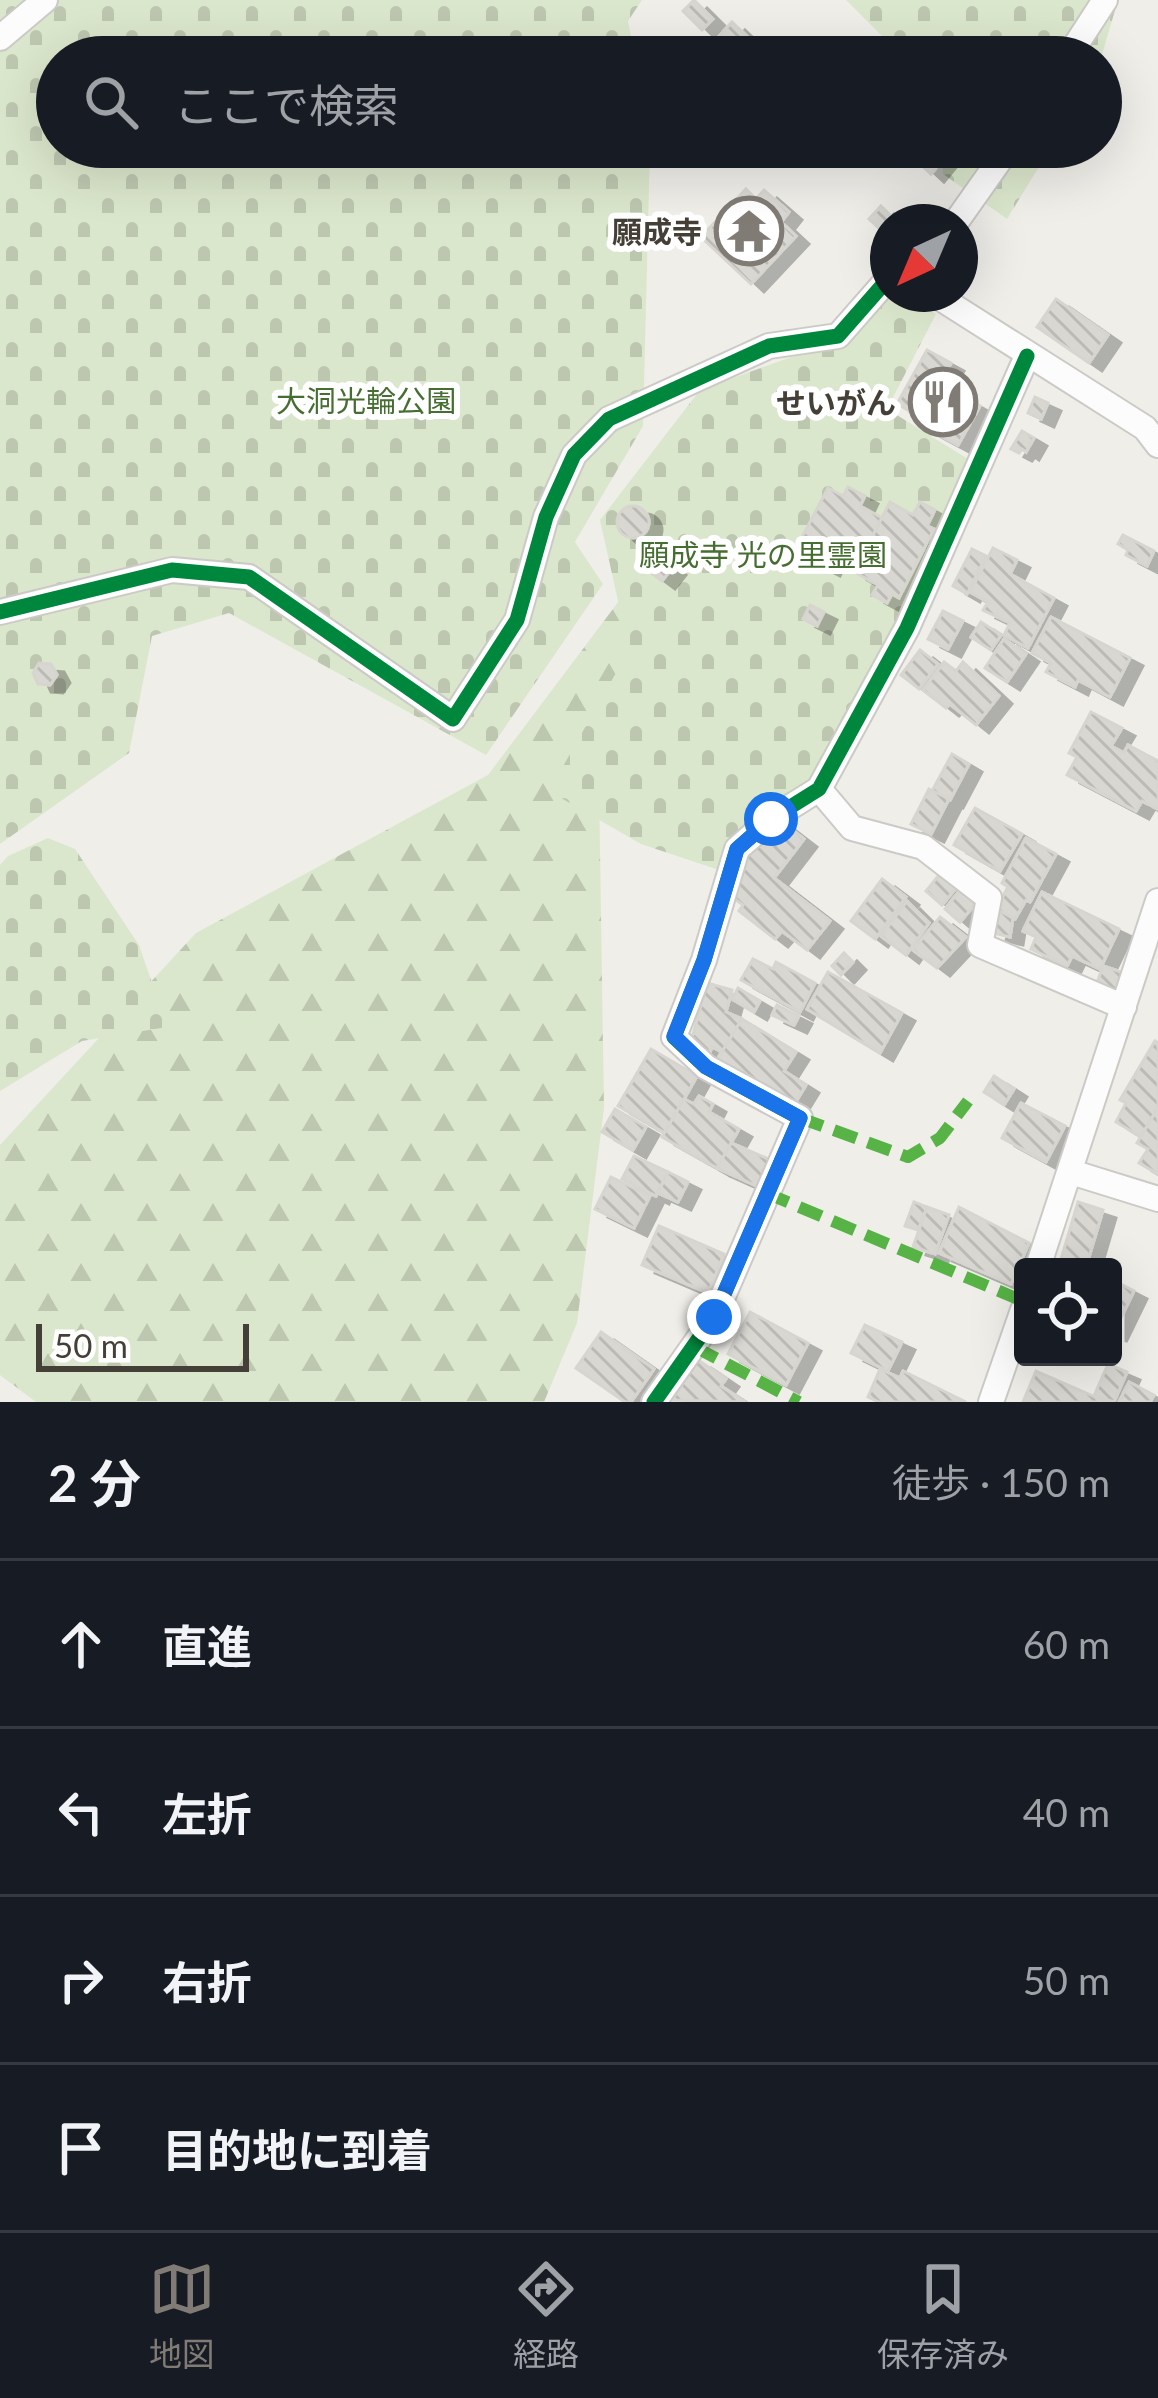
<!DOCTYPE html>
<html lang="ja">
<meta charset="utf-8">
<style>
body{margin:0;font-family:Lato,"Noto Sans JP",sans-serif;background:#20242c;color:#f1f3f6}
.controls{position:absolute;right:36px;bottom:36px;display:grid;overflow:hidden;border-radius:12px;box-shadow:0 12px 48px #0002}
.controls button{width:108px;height:108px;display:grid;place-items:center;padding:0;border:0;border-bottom:3px solid #363941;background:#171b24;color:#f1f3f6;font:60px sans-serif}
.compass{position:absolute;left:870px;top:204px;width:108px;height:108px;border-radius:50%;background:#171b24;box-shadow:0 12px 48px #0002;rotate:224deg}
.scale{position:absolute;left:36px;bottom:30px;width:213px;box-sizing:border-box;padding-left:12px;border:6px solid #443f37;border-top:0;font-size:33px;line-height:42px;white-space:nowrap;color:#443f37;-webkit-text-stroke:9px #fff;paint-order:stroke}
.stop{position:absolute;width:36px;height:36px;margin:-27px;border:9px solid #1a73e8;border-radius:50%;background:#fff}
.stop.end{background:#1a73e8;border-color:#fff;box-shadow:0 3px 12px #0008}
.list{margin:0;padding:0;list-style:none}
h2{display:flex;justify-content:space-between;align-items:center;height:156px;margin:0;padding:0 48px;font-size:51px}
h2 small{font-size:39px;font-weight:400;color:#9ea1a6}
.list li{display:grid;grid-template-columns:78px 1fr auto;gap:36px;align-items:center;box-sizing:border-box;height:168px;padding:0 48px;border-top:3px solid #363941}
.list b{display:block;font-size:45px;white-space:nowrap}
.list em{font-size:39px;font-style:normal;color:#9ea1a6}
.icon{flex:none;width:66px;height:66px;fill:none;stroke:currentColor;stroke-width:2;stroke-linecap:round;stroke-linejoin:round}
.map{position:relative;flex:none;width:1158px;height:1402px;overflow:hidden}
.search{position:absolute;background:#171b24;box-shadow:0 12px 48px #0002;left:36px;right:36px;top:36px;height:132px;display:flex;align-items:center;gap:30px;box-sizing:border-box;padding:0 42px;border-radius:66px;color:#9ea1a6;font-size:45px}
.sheet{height:828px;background:#171b24}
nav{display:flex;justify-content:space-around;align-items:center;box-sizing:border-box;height:168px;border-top:3px solid #363941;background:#171b24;font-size:33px;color:#9ea1a6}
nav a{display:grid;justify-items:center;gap:6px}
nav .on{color:#807c75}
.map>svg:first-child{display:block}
.forest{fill:url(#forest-firs)}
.cemetery{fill:url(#cemetery-stones)}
.building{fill:url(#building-back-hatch);stroke:#d7d5cf;stroke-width:3;filter:url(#shadow)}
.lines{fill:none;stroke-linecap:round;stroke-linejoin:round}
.minor-casing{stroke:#cbcac6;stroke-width:28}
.minor{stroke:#fdfcfc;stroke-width:24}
.quiet{stroke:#57b346;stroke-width:12;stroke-dasharray:24 12;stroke-linecap:butt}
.cycleway-casing{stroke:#fff;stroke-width:22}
.cycleway{stroke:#00873e;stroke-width:15}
.route{stroke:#1a73e8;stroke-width:15}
.labels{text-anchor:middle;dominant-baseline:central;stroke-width:12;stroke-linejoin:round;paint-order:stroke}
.poi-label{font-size:30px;font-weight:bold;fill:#443f37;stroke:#fff;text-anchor:end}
.park-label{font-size:30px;fill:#466e31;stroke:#fff}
</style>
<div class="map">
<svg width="1158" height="1402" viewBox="0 0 1158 1402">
<defs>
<pattern id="forest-firs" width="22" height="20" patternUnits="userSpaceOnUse" patternTransform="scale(3)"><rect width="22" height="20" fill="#dbe7cc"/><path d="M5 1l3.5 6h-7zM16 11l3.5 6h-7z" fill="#bdc7b0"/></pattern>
<pattern id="cemetery-stones" width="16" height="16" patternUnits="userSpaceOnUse" patternTransform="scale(3)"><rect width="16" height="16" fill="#dbe7cc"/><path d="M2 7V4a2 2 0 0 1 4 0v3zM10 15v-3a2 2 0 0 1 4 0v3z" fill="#bdc7b0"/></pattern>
<pattern id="building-back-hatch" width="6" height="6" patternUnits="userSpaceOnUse" patternTransform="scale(3)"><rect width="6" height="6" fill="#d9d7d2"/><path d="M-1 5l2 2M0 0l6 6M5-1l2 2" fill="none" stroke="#bbbab5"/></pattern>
<filter id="shadow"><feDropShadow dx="13" dy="8" stdDeviation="0" flood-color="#0004"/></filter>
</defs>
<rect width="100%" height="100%" fill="#efeee9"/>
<path class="forest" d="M631,585L678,627L599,786L604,1108L577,1323L544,1402H36L0,1375V1145L196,933L488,775Z"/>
<g class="cemetery">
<path d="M0,0H642L628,21L635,57H57V147H650L643,426L575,542L603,584L486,755L229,613L152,636L129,753L0,844Z"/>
<path d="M846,0H1118L1101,58L903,57Z"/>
<path d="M942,147H1051L1007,219L943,174Z"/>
<path d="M888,294H902L936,314L887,409L973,462L904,611L813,781L744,827L716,869L641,844L549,791L629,650L600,520L700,390L805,352Z"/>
<path d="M48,838L75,849L139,945L167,1027L82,1041L0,1091V865L8,856Z"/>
</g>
<g class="building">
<path d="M694,0L713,19L702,30L683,11Z"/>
<path d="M732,22L753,42L739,57H709L704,53Z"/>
<path d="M930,147L945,157L931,174L918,162Z"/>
<path d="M746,189L756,199L764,190L789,212L781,222L796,236L751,284L701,237Z"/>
<path d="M881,206L897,222H888L885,234L869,219Z"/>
<path d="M1056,299L1108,335L1089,363L1037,327Z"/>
<path d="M927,350L951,363L940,383L980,406L958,445L919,424L922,418L897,404Z"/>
<path d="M1035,397L1048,403L1041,419L1028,413Z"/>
<path d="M1022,431L1034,438L1026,452L1022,449L1019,453L1011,449Z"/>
<path d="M848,487L865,496L860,506L882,518L856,568L833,556L827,568L802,555L808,543L801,539L828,488L843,496Z"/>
<path d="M890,502L913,515L920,502L935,510L927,526L934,529L899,598L892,594L887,603L872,595L878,585L854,572Z"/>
<circle cx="633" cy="522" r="16"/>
<path d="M1123,535L1154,551L1147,566L1126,555L1128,550L1118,544Z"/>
<path d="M993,548L1017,560L1010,574L1054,598L1028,648L1004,635L1010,623L983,610L988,602L970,592Z"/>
<path d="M972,549L986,556L967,594L953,586Z"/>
<path d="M661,558L673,567L662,581L650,572Z"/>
<path d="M810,605L824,612L817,626L803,619Z"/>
<path d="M943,611L963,621L948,649L928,639Z"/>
<path d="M1051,617L1130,658L1110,697L1078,680L1075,687L1046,672L1051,663L1032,653Z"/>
<path d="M981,622L1001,635L991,650L971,637Z"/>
<path d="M1004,639L1026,654L1007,682L985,668Z"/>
<path d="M920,650L938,664L919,689L901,675Z"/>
<path d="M944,662L956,671L963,662L999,696L976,725L950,704L946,708L923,690Z"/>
<path d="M39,663L51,664L57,675L50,685L38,684L33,673Z"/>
<path d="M1091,712L1122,728L1111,746L1124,753L1128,745L1158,761V809L1142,801L1136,811L1067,775L1077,757L1069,753Z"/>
<path d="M952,754L969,764L950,800L932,791Z"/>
<path d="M929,789L949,799L931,834L911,824Z"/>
<path d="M975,808L1022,834L1000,871L954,845Z"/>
<path d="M783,823L804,839L774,878L830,921L807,950L782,931L775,939L739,911L743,905L727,893L744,870L739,866L763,835L770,840Z"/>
<path d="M1026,838L1056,854L1030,902L1026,900L1015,919L996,909L1008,887L1002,883Z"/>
<path d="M939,875L956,888L942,905L926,891Z"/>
<path d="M882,879L906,897L875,939L851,921Z"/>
<path d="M960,890L976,903L960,922L945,909Z"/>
<path d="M1042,892L1119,929L1100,969L1072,956L1067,966L1031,949L1036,937L1023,931Z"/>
<path d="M907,901L929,923L906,955L881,936Z"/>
<path d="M998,910L1013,918L1010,937L993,933Z"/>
<path d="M940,917L966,937L937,968L913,950Z"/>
<path d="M844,953L853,962L841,975L832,966Z"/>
<path d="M753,959L773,969L776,962L815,983L800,1012L741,980Z"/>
<path d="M1103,966L1124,973L1121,994L1096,986Z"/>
<path d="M828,972L902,1013L880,1053L807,1009Z"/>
<path d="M707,983L732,990L726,1012L742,1019L722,1052L712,1047L710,1052L691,1042Z"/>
<path d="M738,988L760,1001L754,1012L732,999Z"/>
<path d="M777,1005L799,1016L794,1025L772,1015Z"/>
<path d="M742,1019L796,1052L784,1071L806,1085L795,1103L741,1071L737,1077L715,1063Z"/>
<path d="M1155,1041L1158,1043V1107L1141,1137L1116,1122L1126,1103L1120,1100Z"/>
<path d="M651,1049L697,1076L665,1133L618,1106Z"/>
<path d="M994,1076L1014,1089L1004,1105L984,1092Z"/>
<path d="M699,1096L713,1104L709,1112L739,1129L717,1168L662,1137L684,1099L694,1104Z"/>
<path d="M1021,1103L1065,1126L1046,1162L1002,1138Z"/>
<path d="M1158,1108V1174L1139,1163L1148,1149L1137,1143Z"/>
<path d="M615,1109L646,1127L633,1150L602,1132Z"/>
<path d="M731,1143L771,1160L759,1187L717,1168Z"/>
<path d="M634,1156L668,1172L656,1196L622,1179Z"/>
<path d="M668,1172L688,1182L678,1202L658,1193Z"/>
<path d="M611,1177L650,1196L634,1228L595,1209Z"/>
<path d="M914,1202L927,1207L918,1230L905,1226Z"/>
<path d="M1078,1202L1103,1210L1086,1267H1064L1059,1266Z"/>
<path d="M927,1207L949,1215L935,1254L913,1247Z"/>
<path d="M959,1207L1029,1243L1011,1284L939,1253Z"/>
<path d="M659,1226L724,1254L708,1293L642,1265Z"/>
<path d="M1113,1280L1134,1291L1113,1334Z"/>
<path d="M750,1312L808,1343L786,1385L728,1354Z"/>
<path d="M865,1325L902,1342L888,1371L851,1353Z"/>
<path d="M601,1332L654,1369L631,1402H625L576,1368Z"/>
<path d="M698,1360L726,1379L721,1386L745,1402L672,1400Z"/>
<path d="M1108,1364L1127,1372L1114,1402L1094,1396Z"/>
<path d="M880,1369L900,1378L903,1371L966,1402H879L868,1397Z"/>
<path d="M1036,1371L1107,1402H1023Z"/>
<path d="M1129,1382L1154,1395L1150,1402H1119Z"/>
</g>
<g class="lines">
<defs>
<g id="minor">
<path d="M0,38L45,0"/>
<path d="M1068,57L1105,0"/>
<path d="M956,222L1009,147"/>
<path d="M934,294L1145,428L1158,445"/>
<path d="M0,612L172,570L249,577L453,719L517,620L546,517L574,455L609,419L769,346L838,336L888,279"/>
<path d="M819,789L852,828L923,847L989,898L980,945L1124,1007"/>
<path d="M1071,1172L1158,1199"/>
<path d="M1038,1267L1158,901"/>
<path d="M654,1402L714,1317L800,1118L706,1067L674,1037L704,960L737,849L771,819L819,789L907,628L1027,356"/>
<path d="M991,1402L1023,1310"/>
</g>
</defs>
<use href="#minor" class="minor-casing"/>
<use href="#minor" class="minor"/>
<g class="quiet">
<path d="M800,1118L908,1157L940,1138L968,1101"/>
<path d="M766,1193L1023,1301"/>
<path d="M695,1347L799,1402"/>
</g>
<defs>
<g id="cycleway">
<path d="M0,612L172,570L249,577L453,719L517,620L546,517L574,455L609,419L769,346L838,336L888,279"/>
<path d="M654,1402L714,1317L800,1118L706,1067L674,1037L704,960L737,849L771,819L819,789L907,628L1027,356"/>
</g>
</defs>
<use href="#cycleway" class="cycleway-casing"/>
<use href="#cycleway" class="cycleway"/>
</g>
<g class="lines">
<path class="route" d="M714,1317L800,1118L706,1067L674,1036L704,960L737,849L771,819"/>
</g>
<defs>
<symbol id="temple-ring" viewBox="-11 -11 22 22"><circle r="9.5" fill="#fff" stroke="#807c75" stroke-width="1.5"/><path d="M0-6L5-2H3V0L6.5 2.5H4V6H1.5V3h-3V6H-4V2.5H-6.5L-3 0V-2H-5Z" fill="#807c75"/></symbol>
<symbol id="restaurant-ring" viewBox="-11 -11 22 22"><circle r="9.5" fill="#fff" stroke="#807c75" stroke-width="1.5"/><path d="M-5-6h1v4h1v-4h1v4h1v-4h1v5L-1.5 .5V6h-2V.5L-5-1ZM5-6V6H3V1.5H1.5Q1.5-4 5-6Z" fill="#807c75"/></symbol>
</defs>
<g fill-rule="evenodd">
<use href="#temple-ring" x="711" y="193" width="76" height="76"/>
<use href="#restaurant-ring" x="905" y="364" width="76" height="76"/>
</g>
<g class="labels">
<g class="poi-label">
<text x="702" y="231">願成寺</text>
<text x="896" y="402">せいがん</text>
</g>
<g class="park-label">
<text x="366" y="400">大洞光輪公園</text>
<text x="763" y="554">願成寺 光の里霊園</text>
</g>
</g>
</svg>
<div class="controls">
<button><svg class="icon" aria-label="locate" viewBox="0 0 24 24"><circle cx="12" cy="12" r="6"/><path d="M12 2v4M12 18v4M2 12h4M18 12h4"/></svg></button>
</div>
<svg class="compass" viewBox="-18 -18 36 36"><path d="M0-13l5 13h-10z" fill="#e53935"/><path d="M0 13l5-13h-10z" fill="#9ea1a6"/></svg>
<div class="scale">50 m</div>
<div class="stop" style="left:771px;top:819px"></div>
<div class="stop end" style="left:714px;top:1317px"></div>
<div class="search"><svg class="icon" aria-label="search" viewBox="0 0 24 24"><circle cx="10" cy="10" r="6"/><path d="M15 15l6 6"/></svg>ここで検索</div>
</div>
<section class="sheet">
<h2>2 分<small>徒歩 · 150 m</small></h2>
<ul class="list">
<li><svg class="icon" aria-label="ahead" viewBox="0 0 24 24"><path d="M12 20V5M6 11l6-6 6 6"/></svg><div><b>直進</b></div><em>60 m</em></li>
<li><svg class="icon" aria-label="left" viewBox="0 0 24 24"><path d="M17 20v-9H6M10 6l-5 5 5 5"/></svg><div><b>左折</b></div><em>40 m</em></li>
<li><svg class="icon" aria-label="right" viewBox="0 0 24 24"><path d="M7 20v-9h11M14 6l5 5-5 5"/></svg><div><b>右折</b></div><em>50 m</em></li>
<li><svg class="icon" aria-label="arrive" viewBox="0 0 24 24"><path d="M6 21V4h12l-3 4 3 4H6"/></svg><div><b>目的地に到着</b></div></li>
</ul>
</section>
<nav>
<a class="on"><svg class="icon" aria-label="map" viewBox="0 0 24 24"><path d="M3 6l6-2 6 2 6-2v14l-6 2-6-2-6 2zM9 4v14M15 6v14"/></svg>地図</a>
<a><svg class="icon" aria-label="directions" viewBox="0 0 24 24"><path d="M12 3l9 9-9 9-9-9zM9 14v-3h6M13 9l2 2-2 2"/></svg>経路</a>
<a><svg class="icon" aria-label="saved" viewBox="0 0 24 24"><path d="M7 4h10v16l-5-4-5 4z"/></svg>保存済み</a>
</nav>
